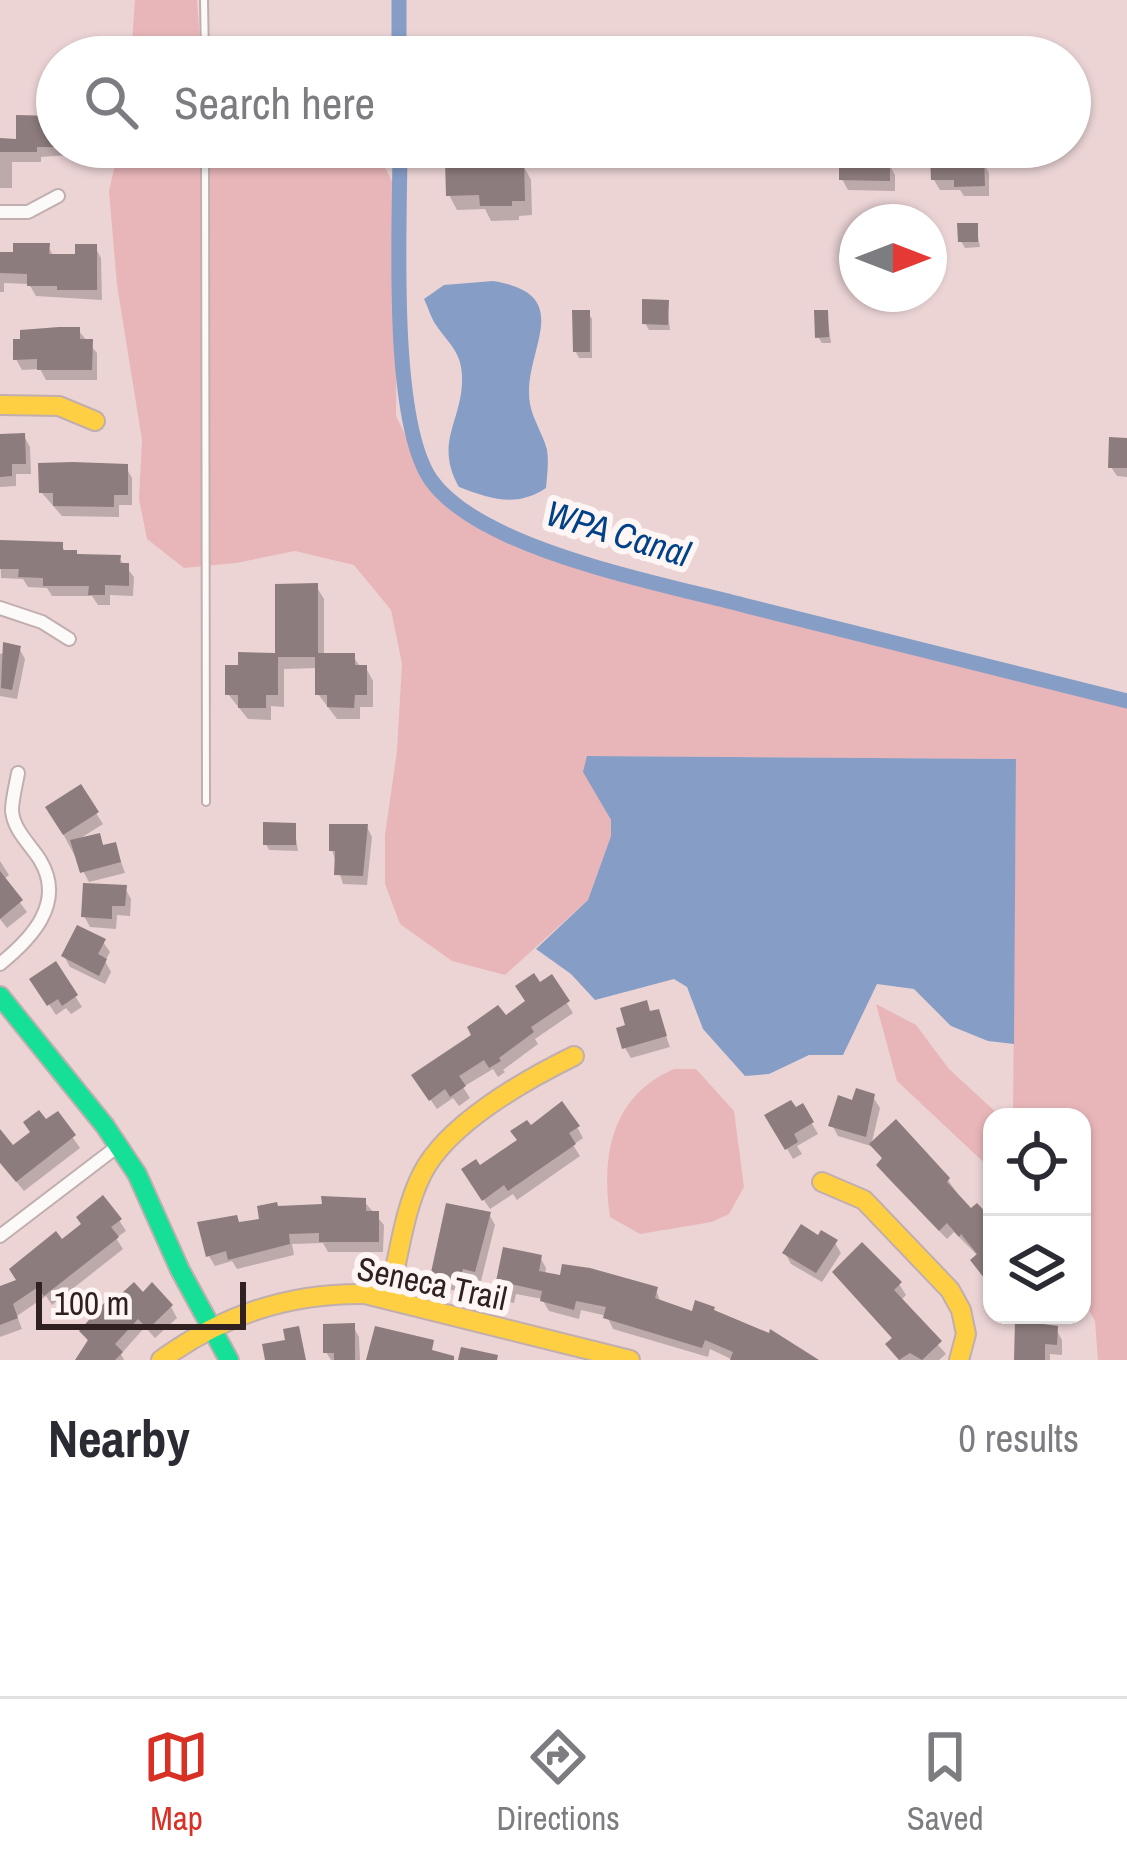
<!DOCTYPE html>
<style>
body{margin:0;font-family:"Archivo Narrow",sans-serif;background:#f2f2f3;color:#2b2b33}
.controls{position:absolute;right:36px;bottom:36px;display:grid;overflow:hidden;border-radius:24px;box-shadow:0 3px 9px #0004}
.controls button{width:108px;height:108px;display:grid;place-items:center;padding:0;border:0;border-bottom:3px solid #e1e1e2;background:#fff;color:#2b2b33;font:60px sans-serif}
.compass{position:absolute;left:839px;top:204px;width:108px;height:108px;border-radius:50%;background:#fff;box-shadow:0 3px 9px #0004;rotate:90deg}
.scale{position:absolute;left:36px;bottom:30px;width:210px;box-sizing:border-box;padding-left:12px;border:6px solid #312021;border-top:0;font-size:33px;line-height:42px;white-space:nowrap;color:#312021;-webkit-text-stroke:9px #fef5f5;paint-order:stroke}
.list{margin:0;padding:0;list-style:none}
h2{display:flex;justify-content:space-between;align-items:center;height:156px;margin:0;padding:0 48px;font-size:51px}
h2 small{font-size:39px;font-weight:400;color:#7c7c81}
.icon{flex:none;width:66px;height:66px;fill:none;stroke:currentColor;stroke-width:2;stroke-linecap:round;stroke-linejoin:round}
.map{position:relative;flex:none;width:1127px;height:1360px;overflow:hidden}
.search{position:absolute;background:#fff;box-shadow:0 3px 9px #0004;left:36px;right:36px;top:36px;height:132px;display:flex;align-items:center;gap:30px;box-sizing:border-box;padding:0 42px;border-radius:66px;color:#7c7c81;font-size:45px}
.sheet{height:336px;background:#fff}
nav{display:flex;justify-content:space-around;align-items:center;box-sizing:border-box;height:168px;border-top:3px solid #e1e1e2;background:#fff;font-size:33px;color:#7c7c81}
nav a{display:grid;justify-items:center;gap:6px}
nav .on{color:#d93025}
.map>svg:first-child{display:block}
.green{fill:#e8b6b9}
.water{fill:#869dc6}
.shadow{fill:#0003}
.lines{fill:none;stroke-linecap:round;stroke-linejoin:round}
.canal{stroke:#869dc6;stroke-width:15}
.building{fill:#8d7c7d}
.lane-casing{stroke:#c1aeae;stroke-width:10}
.street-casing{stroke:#c1aeae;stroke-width:16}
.fast-casing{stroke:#c1aeae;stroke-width:22}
.slow-casing{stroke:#c1aeae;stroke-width:22}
.lane{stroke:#fcf9f9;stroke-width:6}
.street{stroke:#fcf9f9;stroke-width:12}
.fast{stroke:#16e098;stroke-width:18}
.slow{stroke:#ffcf43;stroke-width:18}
.labels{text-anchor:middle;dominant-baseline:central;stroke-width:12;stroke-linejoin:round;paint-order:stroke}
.street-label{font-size:33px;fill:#312021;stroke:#fef5f5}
.water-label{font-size:36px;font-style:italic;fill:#004187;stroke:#fef5f5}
</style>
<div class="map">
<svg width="1127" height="1360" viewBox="0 0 1127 1360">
<rect width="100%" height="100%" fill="#ecd4d5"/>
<g class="green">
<path d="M135,0H197L201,57H131Z"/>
<path d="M119,147H368L383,163L397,192L396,416L433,492L519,546L765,614L1127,701V1360H1098L1095,1321L1082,1297V1117H1013L1016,759L588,756L584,772L611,820V836L588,900L505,975L452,961L400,924L385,884V835L397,751L402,664L391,610L354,565L295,551L236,563L184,568L147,539L139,499L142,440L117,285L109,191Z"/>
<path d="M876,1004L916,1025L949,1069L1001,1117H992V1170L897,1081Z"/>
<path d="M674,1069H696L734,1111L744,1187L729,1214L712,1222L640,1234L610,1217C601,1156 611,1096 674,1069Z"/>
</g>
<g class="water">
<path d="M493,281C580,295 521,352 530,404C533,420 543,434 547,450C549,461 547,476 546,488C516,508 491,499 459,487C433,441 464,420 462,375C461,351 448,343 436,325C431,318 428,307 424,299L444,285Z"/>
<path d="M587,756L1016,759L1014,1044L988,1041L951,1026L914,989L877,984L843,1055H809L769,1074L745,1076L703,1029L687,987L674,979L595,1000L571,974L536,949L588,900L611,836V820L583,772Z"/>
</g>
<g class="shadow">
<path d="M19,118L57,119V147H105V163L89,164L83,154L41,157V162H12V188H0V142H19Z"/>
<path d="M983,162L989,173V196H964L960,190H940L934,180Z"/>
<path d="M889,164L895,175V191L848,190L842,179Z"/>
<path d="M523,165L531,180L532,215L519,216V220L491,221L485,209L457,210L449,195Z"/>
<path d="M976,226L980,247L965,248L961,241Z"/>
<path d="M48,246L54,257H79L95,247L101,258L102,300L36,296L29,284L4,283V292H0V255Z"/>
<path d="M667,303L670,330H649L645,323Z"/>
<path d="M588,313L592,319V358H579L576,352Z"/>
<path d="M827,313L831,343H822L818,337Z"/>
<path d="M78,330L97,353V380H46L40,369L22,370L16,359Z"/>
<path d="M0,436H24L30,447L31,474H16V486L0,487Z"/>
<path d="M1127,442V477L1117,476L1111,467Z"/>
<path d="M126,467L132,478V505H119V517L62,516L42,493Z"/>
<path d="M0,543L61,545L66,553L119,558L134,577L133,596L110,595V605H98L92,596H52L47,588L28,587L23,579L1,578Z"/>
<path d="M316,586L324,599V656H353L361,668H366L373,681V707H360V719H337L318,694V668L284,669V707L271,706V720L248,719L228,694L278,656Z"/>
<path d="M19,648L25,659L17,699L0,696V654Z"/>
<path d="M80,788L103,824L76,841L98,836L105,848L115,845L125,873L89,882L49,808Z"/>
<path d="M294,826L298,851L269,850L266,844Z"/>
<path d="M367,827L372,837L367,885L343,884L332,850Z"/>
<path d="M0,861L9,875L3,880L27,912L7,928L0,919Z"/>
<path d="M125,888L131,899L130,916L117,915L116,929L90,927L84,916Z"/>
<path d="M103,942L110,952L105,961L111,972L105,984L70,967L64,956Z"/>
<path d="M55,965L82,1007L71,1014L66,1008L56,1015L33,980Z"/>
<path d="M551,978L573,1013L535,1039L538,1044L503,1070L505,1072L498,1077L493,1069L463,1087L470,1098L459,1106L453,1098L437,1109L421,1086L528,1002L539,986Z"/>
<path d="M657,1012L670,1047L631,1058L625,1048L651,1014Z"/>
<path d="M873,1097L880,1108L871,1146L838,1136L832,1125Z"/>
<path d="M802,1107L818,1134L797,1146L802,1154L793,1159L768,1116Z"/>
<path d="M57,1115L80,1148L24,1191L0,1162V1144L13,1149Z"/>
<path d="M577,1127L583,1138L573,1145L580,1156L517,1200L513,1194L490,1209L471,1181L530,1129Z"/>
<path d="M874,1147L948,1180L971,1213L992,1223V1290L974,1261L979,1257L954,1232L947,1239L886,1176L879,1165L884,1161Z"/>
<path d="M364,1201L384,1225L383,1252H328L323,1243L292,1244L294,1255L237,1269L232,1261L215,1266L209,1256L239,1225L262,1221L277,1209Z"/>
<path d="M489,1214L495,1225L481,1281L468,1278L465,1293L439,1287L433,1276Z"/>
<path d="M119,1220L126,1231L116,1238L123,1249L52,1305L46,1296L17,1316L22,1329L0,1337V1289L20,1282L84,1225Z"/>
<path d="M835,1243L841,1253L822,1282L791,1264L785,1253Z"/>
<path d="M540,1257L546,1268L545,1275L656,1289L661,1304L770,1337L772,1334L813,1360H733L710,1349L708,1357L613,1329L607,1316L581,1310L579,1319L549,1311L542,1299L516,1294L514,1303L504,1301L497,1290Z"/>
<path d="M835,1273L899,1284L906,1295L900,1301L946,1354L939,1360H899L888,1345L894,1340Z"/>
<path d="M142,1296L171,1307L177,1318L155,1338L145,1327L121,1354L124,1360H78L89,1343L83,1332Z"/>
<path d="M1018,1323L1056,1329L1062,1340V1355L1050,1354V1360H1018Z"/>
<path d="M353,1326L359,1337L360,1360H331L326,1352Z"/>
</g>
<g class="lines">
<g class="canal">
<path d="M399,0V57"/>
<path d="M400,147C400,224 389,419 431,480C446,501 471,517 495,529C566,565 669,586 747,606C874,638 1000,669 1127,701"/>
</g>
</g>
<g class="building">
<path d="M16,115L55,116V147H37V152H0V138L16,139Z"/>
<path d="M930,154H951L952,160L984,159L985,186L954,187V180H931Z"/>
<path d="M445,161L524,162L525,201H512V206H480L479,195L446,196Z"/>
<path d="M839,161H890V181L839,180Z"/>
<path d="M957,223H978V242H958Z"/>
<path d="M13,243H50L49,254H75V244H97V290H57V286H27V274L0,273V252H13Z"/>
<path d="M642,299L669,300L668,325L642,324Z"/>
<path d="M572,310H590V352H573Z"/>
<path d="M814,310H828L829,337L815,338Z"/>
<path d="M59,327H80V339H93L92,370H37V359L13,360V339H20V330Z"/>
<path d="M25,433L26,464H12V476L0,477V434Z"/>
<path d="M1109,437L1127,438V468H1108Z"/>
<path d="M73,462L128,464V495H114V507L53,506V493H39L38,463Z"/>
<path d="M0,540L63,542V550H77V554L121,555L120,563H129V586L105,585V595H88L89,586H43V578L18,577L19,569H0Z"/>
<path d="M318,583V653H355V665H367V695H355L354,708L327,707V695H315V657H278V695H266V708H238V695H225V665H238V652L275,653V584Z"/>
<path d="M3,642L21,646L12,690L1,688Z"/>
<path d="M81,784L99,812L63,835L45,807Z"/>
<path d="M263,822L296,823V845H263Z"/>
<path d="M329,824H368L363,876L334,875L335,851H329Z"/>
<path d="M100,833L103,845L116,842L121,862L80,873L70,840Z"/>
<path d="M0,871L23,900L0,919Z"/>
<path d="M83,883L127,885L125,906H112V919L81,917Z"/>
<path d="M77,925L106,939L98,954L107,959L99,976L61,956Z"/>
<path d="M56,961L78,995L62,1006L58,999L47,1006L29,979Z"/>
<path d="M534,973L540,982L552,974L570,1001L531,1027L534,1032L499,1058L501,1061L489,1068L484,1060L459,1076L466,1086L450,1097L445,1089L429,1101L411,1075L471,1035L467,1027L498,1005L506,1015L525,1001L515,986Z"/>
<path d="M647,1000L650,1011L659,1009L667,1036L622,1049L616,1028L625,1025L620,1008Z"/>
<path d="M856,1088L875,1094L866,1137L828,1126L838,1095L852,1100Z"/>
<path d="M791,1100L796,1107L803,1103L814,1122L794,1134L798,1142L785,1150L764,1115Z"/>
<path d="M562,1101L580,1126L569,1133L576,1144L508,1191L504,1185L482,1201L461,1169L476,1159L480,1165L517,1140L510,1131L527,1120L531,1125Z"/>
<path d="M39,1110L46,1119L58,1111L76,1135L16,1182L0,1163V1129L13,1145L30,1132L23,1122Z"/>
<path d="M896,1119L950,1178L947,1182L971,1208L977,1203L992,1219V1288L970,1260L977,1254L961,1234L959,1237L947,1223L939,1231L876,1165L882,1158L869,1144Z"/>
<path d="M103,1195L122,1219L111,1227L119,1237L44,1296L38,1287L13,1304L18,1318L0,1325V1286L16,1280L9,1269L56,1231L62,1239L81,1224L76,1217Z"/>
<path d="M321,1196L366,1198V1211H379V1242H319V1233L289,1234L290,1244L228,1260L226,1251L206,1257L197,1222L237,1215L239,1222L259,1219L257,1206L277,1202L278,1206L322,1204Z"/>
<path d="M446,1203L491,1212L475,1272L463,1269L459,1283L430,1277Z"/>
<path d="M801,1224L818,1235L821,1230L838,1240L816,1273L782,1253Z"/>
<path d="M862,1242L902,1282L894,1290L942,1341L922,1360L910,1353L899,1360L885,1344L892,1338L832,1272Z"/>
<path d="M503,1247L542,1255L539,1271L560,1275L562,1264L590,1268L658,1287L655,1298L692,1311L695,1300L715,1307L714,1310L769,1333L770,1329L819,1360H730L733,1352L705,1340L702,1348L603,1318L606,1307L576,1301L574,1310L559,1306L540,1301L542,1291L511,1284L509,1294L494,1291Z"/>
<path d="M134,1282L143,1292L152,1282L173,1305L148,1329L138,1319L115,1344L123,1352L115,1360H75L88,1340L79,1331L105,1302L109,1305Z"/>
<path d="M1015,1320L1058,1326L1057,1345L1045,1344V1360H1014Z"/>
<path d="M355,1323V1360H334V1353H323V1324Z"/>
<path d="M299,1326L306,1360H265L262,1344L285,1340L283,1329Z"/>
<path d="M375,1326L434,1340L432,1350L454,1356V1360H366Z"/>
<path d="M461,1347L498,1355L497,1360H458Z"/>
</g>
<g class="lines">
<defs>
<g id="lane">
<path d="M204,0L205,57"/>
<path d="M205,147L206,802"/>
</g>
<g id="street">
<path d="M0,212H28L58,196"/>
<path d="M0,608L42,622L69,639"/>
<path d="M0,964C31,939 66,903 40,860C30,844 14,831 12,811C12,799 16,785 18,773"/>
<path d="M0,1236L118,1146"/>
</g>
<path id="fast" d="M0,996L105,1126L137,1174L180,1270L229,1360"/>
<g id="slow">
<path d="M0,405L59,406L95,421"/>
<path d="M822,1182L864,1200L950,1290L961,1310L966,1334L959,1360"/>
<path d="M388,1299C399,1258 403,1212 422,1174C447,1124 525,1080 574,1056"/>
<path d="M161,1360C223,1315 288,1293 365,1294L630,1360"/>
</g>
</defs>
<use href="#lane" class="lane-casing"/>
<use href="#street" class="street-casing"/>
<use href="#fast" class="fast-casing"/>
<use href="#slow" class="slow-casing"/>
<use href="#lane" class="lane"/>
<use href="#street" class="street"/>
<use href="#fast" class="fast"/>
<use href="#slow" class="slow"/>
</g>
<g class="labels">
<g class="street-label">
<text transform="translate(432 1283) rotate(12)">Seneca Trail</text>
</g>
<g class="water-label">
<text transform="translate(618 533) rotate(17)">WPA Canal</text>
</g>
</g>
</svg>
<div class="controls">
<button><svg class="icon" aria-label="locate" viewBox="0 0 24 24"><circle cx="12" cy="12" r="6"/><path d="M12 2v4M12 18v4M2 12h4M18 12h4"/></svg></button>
<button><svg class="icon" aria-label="layers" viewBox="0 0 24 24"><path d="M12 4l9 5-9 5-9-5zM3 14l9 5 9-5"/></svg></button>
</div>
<svg class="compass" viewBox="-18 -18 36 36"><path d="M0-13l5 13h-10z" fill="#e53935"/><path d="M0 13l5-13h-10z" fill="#7c7c81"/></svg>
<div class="scale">100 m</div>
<div class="search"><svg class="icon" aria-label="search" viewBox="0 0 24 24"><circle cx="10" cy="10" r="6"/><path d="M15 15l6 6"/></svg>Search here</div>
</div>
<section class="sheet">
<h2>Nearby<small>0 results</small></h2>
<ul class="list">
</ul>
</section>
<nav>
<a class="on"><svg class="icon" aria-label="map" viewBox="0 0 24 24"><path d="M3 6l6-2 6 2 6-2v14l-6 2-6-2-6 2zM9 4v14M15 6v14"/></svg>Map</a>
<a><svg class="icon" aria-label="directions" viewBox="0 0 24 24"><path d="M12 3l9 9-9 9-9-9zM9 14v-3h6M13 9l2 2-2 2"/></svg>Directions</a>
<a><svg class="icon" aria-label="saved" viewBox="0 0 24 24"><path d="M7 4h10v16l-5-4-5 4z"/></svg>Saved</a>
</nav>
